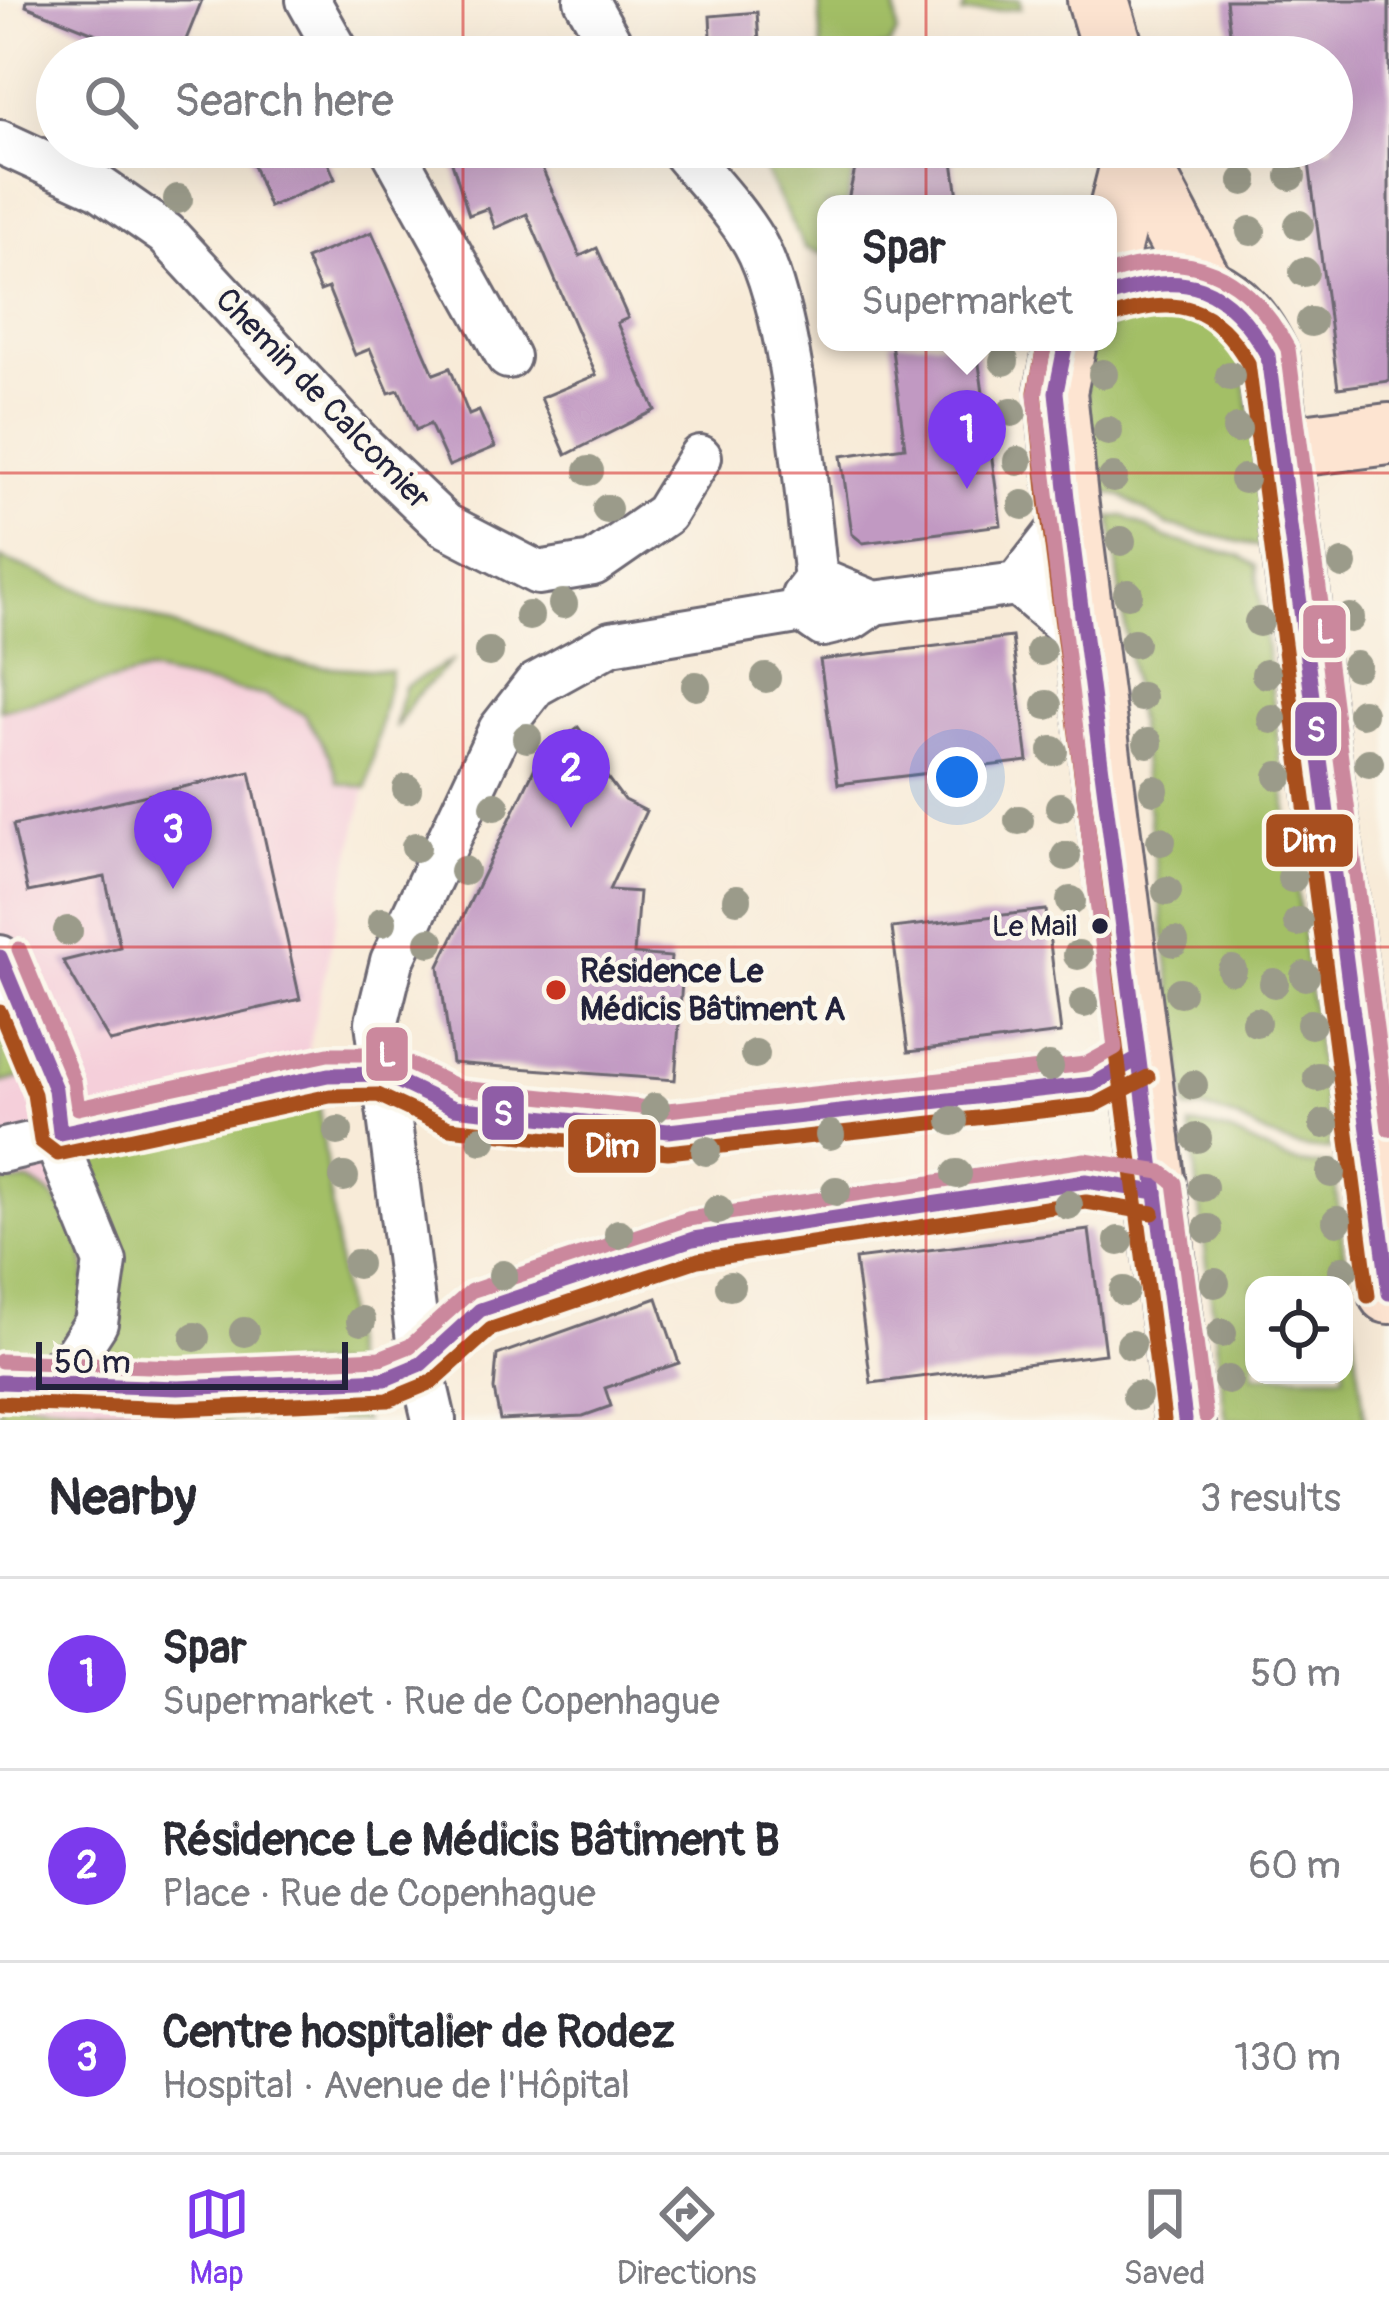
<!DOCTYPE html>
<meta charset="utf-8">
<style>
body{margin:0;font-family:Pangolin,sans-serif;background:#f7f7f7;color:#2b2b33}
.controls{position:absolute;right:36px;bottom:36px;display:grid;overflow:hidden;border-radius:24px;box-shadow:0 12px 48px #0002}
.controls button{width:108px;height:108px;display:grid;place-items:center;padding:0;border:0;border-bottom:3px solid #e1e1e2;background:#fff;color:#2b2b33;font:60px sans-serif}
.scale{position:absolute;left:36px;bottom:30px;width:312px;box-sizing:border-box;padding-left:12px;border:6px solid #22223b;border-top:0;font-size:33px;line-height:42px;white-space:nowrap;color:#22223b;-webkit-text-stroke:9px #fbf7ec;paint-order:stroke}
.you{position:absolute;left:957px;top:777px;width:42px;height:42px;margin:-30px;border:9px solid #fff;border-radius:50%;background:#1a73e8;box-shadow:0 0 0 18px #1a73e833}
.badge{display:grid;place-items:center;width:78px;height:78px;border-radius:50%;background:#7c3aed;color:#fff;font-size:39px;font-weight:700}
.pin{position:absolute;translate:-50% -99px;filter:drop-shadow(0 3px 6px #0008)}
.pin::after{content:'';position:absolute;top:63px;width:42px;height:36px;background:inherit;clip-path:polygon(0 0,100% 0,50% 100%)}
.popup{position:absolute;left:817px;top:195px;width:300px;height:156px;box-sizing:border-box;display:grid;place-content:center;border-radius:24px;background:#fff;filter:drop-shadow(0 3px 9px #0005);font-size:39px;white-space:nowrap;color:#7c7c81}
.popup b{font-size:45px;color:#2b2b33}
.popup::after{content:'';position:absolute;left:50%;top:100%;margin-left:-24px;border:24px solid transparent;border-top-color:#fff}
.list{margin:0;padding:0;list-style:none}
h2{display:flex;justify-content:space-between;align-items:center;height:156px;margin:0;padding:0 48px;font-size:51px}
h2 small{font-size:39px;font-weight:400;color:#7c7c81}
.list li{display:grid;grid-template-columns:78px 1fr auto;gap:36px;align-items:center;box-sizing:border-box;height:192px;padding:0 48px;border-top:3px solid #e1e1e2}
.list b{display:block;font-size:45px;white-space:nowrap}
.list p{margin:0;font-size:39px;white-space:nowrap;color:#7c7c81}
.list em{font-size:39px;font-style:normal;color:#7c7c81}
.icon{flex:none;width:66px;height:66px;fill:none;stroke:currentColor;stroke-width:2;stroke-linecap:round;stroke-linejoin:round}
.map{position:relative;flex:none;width:1389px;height:1420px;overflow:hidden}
.search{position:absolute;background:#fff;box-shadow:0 12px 48px #0002;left:36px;right:36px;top:36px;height:132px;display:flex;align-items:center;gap:30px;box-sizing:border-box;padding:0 42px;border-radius:66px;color:#7c7c81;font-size:45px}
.sheet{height:732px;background:#fff}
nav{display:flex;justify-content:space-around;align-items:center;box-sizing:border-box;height:168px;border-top:3px solid #e1e1e2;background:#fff;font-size:33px;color:#7c7c81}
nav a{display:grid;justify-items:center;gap:6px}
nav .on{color:#7c3aed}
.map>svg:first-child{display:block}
.built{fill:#f5cfda}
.green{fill:#a3bf66;stroke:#627050;stroke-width:3;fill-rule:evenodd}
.building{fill:#c199c2}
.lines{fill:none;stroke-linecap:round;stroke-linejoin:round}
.minor-casing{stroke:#6d6872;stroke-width:48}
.secondary-casing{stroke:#6d6872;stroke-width:66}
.minor{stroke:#fff;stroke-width:42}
.secondary{stroke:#fde4d1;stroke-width:60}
.bus-1-casing{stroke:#fbf7ec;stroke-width:24}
.bus-2-casing{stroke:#fbf7ec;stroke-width:24}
.bus-3-casing{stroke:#fbf7ec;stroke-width:24}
.bus-1{stroke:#8f5da6;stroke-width:15}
.bus-2{stroke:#a84f1f;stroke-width:15}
.bus-3{stroke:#cb889d;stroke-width:15}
.tree{fill:#9b9b8a}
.grid{fill:none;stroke:#d62828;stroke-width:3;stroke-opacity:0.55}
.bus-dot{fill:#22223b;stroke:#fbf7ec;stroke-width:4.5}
.poi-dot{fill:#c8321e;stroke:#fbf7ec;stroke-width:4.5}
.labels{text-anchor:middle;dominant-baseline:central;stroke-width:9;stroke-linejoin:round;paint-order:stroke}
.bus-label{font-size:30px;fill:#22223b;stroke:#fbf7ec;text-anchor:end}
.street-label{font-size:33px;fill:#22223b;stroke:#fbf7ec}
.poi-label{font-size:33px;font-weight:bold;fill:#22223b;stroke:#fbf7ec;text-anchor:start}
.line-badge{stroke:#fbf7ec;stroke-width:4.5}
.badge-label{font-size:33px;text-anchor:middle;font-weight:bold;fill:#fff}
</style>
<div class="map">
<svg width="1389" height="1420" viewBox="0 0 1389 1420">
<rect width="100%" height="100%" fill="#fbf7ec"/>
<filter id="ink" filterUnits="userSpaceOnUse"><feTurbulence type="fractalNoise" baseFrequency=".00833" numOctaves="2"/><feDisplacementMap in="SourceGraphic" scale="24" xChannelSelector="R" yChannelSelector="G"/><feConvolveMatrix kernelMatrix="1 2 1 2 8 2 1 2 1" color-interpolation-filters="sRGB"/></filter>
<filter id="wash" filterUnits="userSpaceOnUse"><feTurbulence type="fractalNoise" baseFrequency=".004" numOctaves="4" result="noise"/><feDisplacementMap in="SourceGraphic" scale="48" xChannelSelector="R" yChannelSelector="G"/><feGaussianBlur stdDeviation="2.7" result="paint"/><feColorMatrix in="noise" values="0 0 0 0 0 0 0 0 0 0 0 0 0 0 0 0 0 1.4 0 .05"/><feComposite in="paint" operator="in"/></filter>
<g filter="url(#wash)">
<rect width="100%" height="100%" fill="#f8ebd8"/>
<path class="built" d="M0,558L210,640L302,665L391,671L308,1050L355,1407L364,1420H0Z"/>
<g class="green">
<path d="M819,0H895L897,33L889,46L871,50V57H822Z"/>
<path d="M967,0H1020L1021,8L962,14Z"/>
<path d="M800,147H860L846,204H826V255L805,248L759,161L779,160Z"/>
<path d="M1162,307L1194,313L1238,346L1274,550L1167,525L1122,496L1090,489L1085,357L1097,342H1108L1109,328L1131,314Z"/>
<path d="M1124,516L1169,539L1240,556L1256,566L1330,1149C1265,1153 1250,1107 1187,1109L1111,517Z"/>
<path d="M0,558L210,640L302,665L391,671L367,788L339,783L330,756L305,715L266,696L148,672L0,710Z"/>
<path d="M454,659L415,697L395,729L404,687Z"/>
<path d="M0,1001L27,1076L0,1083Z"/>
<path d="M318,1095L351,1365L92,1366L114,1249L88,1149Z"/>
<path d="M1190,1126C1250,1124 1266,1170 1333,1165L1365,1420H1226ZM1254,1285H1344V1375H1254Z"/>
<path d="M29,1181C112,1220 105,1376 0,1358V1183Z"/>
<path d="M0,1400L111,1409L355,1407L364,1420H0Z"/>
</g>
<g id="blocks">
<g class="building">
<path d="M27,0H202L179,57H154L26,6Z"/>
<path d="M1226,0H1389V381L1338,388L1307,147H1332V57H1233Z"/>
<path d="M757,12L760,57H712L710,16Z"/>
<path d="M246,147H321L335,179L269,207Z"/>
<path d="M447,147H533L580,256L597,248L628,318L617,323L655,410L566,455L541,398L596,375L527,214L495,228L488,208L469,215Z"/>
<path d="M860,147H951L959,204H847Z"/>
<path d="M372,232L434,374L450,368L469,415L479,411L495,447L449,466L430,424L416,430L399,390L389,393L370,349L355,355L328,288L320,291L306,259Z"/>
<path d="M891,342H976L1001,525L863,543L852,534L841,456L905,447Z"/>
<path d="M1012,637L1028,761L838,784L820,660Z"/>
<path d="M578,727L599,756L594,760L624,800L646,811L609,890L639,892L634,954L671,957L669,980L682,981L675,1080L452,1063L439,966L541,755Z"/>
<path d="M250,772L300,999L110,1042L63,961L120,947L105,877L28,892L13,825Z"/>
<path d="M1046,910L1061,1033L908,1052L892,928Z"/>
<path d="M1089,1230L1105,1354L871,1383L855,1259Z"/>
<path d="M657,1298L679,1363L605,1388L611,1406L583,1416L500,1420L494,1390L497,1355Z"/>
</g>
</g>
</g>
<g filter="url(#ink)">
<use href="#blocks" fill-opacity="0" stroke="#6d6872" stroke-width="3"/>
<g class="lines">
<defs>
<g id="minor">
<path d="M308,0L340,57"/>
<path d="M586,0L618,57"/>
<path d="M0,142L100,188L166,234L363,447L445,525L538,573L593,564L665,514L700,457"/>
<path d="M391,147L508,357"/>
<path d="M679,147C704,178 734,208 754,242C794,312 806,494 816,579"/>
<path d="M816,579L874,603L852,618L823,625L803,611V596Z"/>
<path d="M1017,584L1086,642"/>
<path d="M874,603L1017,584L1070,516"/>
<path d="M0,957L55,1089L61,1154L105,1262L96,1323L72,1360L37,1384"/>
<path d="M0,1151L328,1075L383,1074L454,1108L668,1131L1093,1084L1138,1059"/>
<path d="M0,1382L178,1388L385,1379L421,1364L480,1310L693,1239L1086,1181L1156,1192"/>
<path d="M434,1420L421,1364L377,1022L392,961L500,730L535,685L611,643L803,611"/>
</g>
<g id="secondary">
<path d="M1098,0L1115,57"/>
<path d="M1131,147L1203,285"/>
<path d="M1108,256L1133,157"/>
<path d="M1108,296C1183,265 1233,284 1268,356L1389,1293"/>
<path d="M1066,342L1056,392L1067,498L1185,1420"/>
<path d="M1280,448L1389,434"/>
</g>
</defs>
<use href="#minor" class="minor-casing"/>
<use href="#secondary" class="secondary-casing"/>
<use href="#minor" class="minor"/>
<use href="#secondary" class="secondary"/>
<defs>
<g id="bus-1">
<path d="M1108,296C1186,269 1227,284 1268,356L1389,1293"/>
<path d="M1066,342L1056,392L1067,498L1185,1420"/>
<path d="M0,957L55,1089L60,1133L328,1075L383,1074L454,1108L668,1131L1093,1084L1138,1059"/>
<path d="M0,1382L178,1388L385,1379L421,1364L480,1310L693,1239L1086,1181L1156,1192"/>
</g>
<g id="bus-2">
<path d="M1115,316C1176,295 1215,305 1248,363L1368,1296"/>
<path d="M1045,342L1035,392L1046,500L1164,1420"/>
<path d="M0,1012L34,1094L41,1141L58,1154L330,1096L378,1095L449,1128L668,1152L1095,1105L1148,1077"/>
<path d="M0,1403L179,1409L388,1400L432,1382L491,1329L698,1260L1086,1202L1153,1213"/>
</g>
<g id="bus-3">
<path d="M1108,274C1189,246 1249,274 1288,349L1389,1129"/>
<path d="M19,949L74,1081L78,1108L328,1054H388L460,1088L668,1110L1086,1064L1115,1048L1035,395L1045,342"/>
<path d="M1,1361L178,1367L380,1358L410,1346L471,1291L688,1219L1085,1160L1161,1172L1175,1183L1206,1417"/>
</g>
</defs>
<use href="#bus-1" class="bus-1-casing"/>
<use href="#bus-2" class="bus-2-casing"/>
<use href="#bus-3" class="bus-3-casing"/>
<use href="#bus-1" class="bus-1"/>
<use href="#bus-2" class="bus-2"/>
<use href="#bus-3" class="bus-3"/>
</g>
<g class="tree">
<circle cx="1291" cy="176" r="15"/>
<circle cx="1244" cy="181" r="15"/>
<circle cx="178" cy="199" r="15"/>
<circle cx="1299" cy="225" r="15"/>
<circle cx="1251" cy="231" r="15"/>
<circle cx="1304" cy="272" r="15"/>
<circle cx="1311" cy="322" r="15"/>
<circle cx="1004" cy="361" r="15"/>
<circle cx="1103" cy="374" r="15"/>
<circle cx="1230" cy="376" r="15"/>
<circle cx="1012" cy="412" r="15"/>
<circle cx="1237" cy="429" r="15"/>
<circle cx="1108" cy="431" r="15"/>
<circle cx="1018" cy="461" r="15"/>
<circle cx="589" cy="471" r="15"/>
<circle cx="1113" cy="478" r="15"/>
<circle cx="1244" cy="479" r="15"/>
<circle cx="1023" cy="505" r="15"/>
<circle cx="607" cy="509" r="15"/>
<circle cx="1121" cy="541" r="15"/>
<circle cx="1343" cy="564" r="15"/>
<circle cx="1128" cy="594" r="15"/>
<circle cx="563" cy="604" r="15"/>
<circle cx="529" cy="616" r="15"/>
<circle cx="1350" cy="618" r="15"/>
<circle cx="1259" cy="622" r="15"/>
<circle cx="1134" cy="643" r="15"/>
<circle cx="1041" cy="651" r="15"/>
<circle cx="489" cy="652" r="15"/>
<circle cx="1356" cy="666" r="15"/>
<circle cx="1266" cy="674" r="15"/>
<circle cx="766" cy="678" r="15"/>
<circle cx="696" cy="686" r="15"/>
<circle cx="1141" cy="697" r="15"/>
<circle cx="1047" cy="705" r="15"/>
<circle cx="1362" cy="713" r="15"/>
<circle cx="1272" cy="719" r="15"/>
<circle cx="527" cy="738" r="15"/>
<circle cx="1148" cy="743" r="15"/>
<circle cx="1053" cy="751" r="15"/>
<circle cx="1369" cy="763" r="15"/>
<circle cx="1279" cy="776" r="15"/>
<circle cx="407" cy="789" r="15"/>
<circle cx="1154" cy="790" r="15"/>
<circle cx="495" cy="806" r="15"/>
<circle cx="1060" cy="807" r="15"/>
<circle cx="1019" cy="820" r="15"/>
<circle cx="1285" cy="825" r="15"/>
<circle cx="1161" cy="841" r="15"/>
<circle cx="416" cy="847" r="15"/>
<circle cx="1066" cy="856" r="15"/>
<circle cx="464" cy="871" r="15"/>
<circle cx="1292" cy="878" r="15"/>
<circle cx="1167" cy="891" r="15"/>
<circle cx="737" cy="899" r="15"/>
<circle cx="1071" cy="901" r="15"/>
<circle cx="382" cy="922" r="15"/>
<circle cx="1298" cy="922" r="15"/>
<circle cx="68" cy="931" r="15"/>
<circle cx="430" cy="942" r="15"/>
<circle cx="1174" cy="942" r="15"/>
<circle cx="1078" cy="955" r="15"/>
<circle cx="1232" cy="970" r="15"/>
<circle cx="1305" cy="976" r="15"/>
<circle cx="1274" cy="983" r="15"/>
<circle cx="1180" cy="992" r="15"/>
<circle cx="1084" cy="1003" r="15"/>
<circle cx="1256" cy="1022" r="15"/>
<circle cx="1311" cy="1024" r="15"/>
<circle cx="755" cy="1054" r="15"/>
<circle cx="1049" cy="1067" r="15"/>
<circle cx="1318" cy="1077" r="15"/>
<circle cx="1193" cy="1085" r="15"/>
<circle cx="655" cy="1108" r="15"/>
<circle cx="953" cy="1121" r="15"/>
<circle cx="1324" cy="1124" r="15"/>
<circle cx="338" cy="1131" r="15"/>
<circle cx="830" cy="1135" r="15"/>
<circle cx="1197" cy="1138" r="15"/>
<circle cx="482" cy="1140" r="15"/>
<circle cx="605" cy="1149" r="15"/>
<circle cx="706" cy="1151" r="15"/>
<circle cx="1331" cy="1173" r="15"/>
<circle cx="957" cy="1174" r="15"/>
<circle cx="344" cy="1177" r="15"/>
<circle cx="1203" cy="1187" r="15"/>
<circle cx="836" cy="1191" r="15"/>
<circle cx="1068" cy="1205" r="15"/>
<circle cx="718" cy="1210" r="15"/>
<circle cx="1337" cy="1221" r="15"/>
<circle cx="1208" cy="1229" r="15"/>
<circle cx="619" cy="1234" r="15"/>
<circle cx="1119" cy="1241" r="15"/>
<circle cx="357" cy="1264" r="15"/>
<circle cx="1343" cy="1270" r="15"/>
<circle cx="503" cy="1275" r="15"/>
<circle cx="1215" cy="1283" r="15"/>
<circle cx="730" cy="1286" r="15"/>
<circle cx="1124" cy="1291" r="15"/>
<circle cx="361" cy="1321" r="15"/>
<circle cx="244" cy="1332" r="15"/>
<circle cx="1222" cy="1333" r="15"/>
<circle cx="195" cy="1337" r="15"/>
<circle cx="1131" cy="1345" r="15"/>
<circle cx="1228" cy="1380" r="15"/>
<circle cx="1137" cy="1396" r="15"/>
</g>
</g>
<path class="grid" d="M463,0V57M926,0V57M463,147V1420M926,147V1420M0,473H1389M0,947H1389"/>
<circle class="bus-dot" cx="1100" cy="926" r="10"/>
<circle class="poi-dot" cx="556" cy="990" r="12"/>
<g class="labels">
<g class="bus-label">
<text x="1078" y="926">Le Mail</text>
</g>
<g class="street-label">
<text transform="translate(323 399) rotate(46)">Chemin de Calcomier</text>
</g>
<g class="poi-label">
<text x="580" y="971">Résidence Le<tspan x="580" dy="38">Médicis Bâtiment A</tspan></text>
</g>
</g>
<g class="line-badge">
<rect x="1301" y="603" width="47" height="57" rx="12" fill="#cb889d"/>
<rect x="1293" y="700" width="46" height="58" rx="12" fill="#8f5da6"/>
<rect x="1264" y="812" width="91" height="57" rx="12" fill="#a84f1f"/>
<rect x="364" y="1025" width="46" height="58" rx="12" fill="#cb889d"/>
<rect x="480" y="1084" width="46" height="58" rx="12" fill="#8f5da6"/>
<rect x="566" y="1117" width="92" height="58" rx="12" fill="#a84f1f"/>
</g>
<g class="badge-label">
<text x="1325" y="643">L</text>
<text x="1316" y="741">S</text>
<text x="1309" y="852">Dim</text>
<text x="387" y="1066">L</text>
<text x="503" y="1125">S</text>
<text x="612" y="1157">Dim</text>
</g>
</svg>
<div class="controls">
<button><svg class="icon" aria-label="locate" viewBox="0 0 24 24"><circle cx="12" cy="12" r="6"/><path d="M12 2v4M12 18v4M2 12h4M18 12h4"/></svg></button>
</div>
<div class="scale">50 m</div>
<div class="you"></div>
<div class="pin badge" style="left:967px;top:489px">1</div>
<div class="popup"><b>Spar</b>Supermarket</div>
<div class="pin badge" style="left:571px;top:828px">2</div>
<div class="pin badge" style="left:173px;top:889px">3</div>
<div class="search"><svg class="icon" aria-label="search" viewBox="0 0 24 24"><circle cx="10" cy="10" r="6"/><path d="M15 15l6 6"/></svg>Search here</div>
</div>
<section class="sheet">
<h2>Nearby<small>3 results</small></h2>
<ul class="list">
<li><span class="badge">1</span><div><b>Spar</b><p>Supermarket · Rue de Copenhague</p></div><em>50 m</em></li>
<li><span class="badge">2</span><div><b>Résidence Le Médicis Bâtiment B</b><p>Place · Rue de Copenhague</p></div><em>60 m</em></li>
<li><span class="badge">3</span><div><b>Centre hospitalier de Rodez</b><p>Hospital · Avenue de l'Hôpital</p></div><em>130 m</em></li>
</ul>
</section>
<nav>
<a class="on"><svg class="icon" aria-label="map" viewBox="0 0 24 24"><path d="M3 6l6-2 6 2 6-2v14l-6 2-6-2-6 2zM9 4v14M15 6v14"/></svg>Map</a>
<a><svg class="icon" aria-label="directions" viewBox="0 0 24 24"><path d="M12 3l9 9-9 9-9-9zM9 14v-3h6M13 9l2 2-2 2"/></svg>Directions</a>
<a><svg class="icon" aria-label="saved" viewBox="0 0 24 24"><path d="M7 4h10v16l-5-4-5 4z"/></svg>Saved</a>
</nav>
